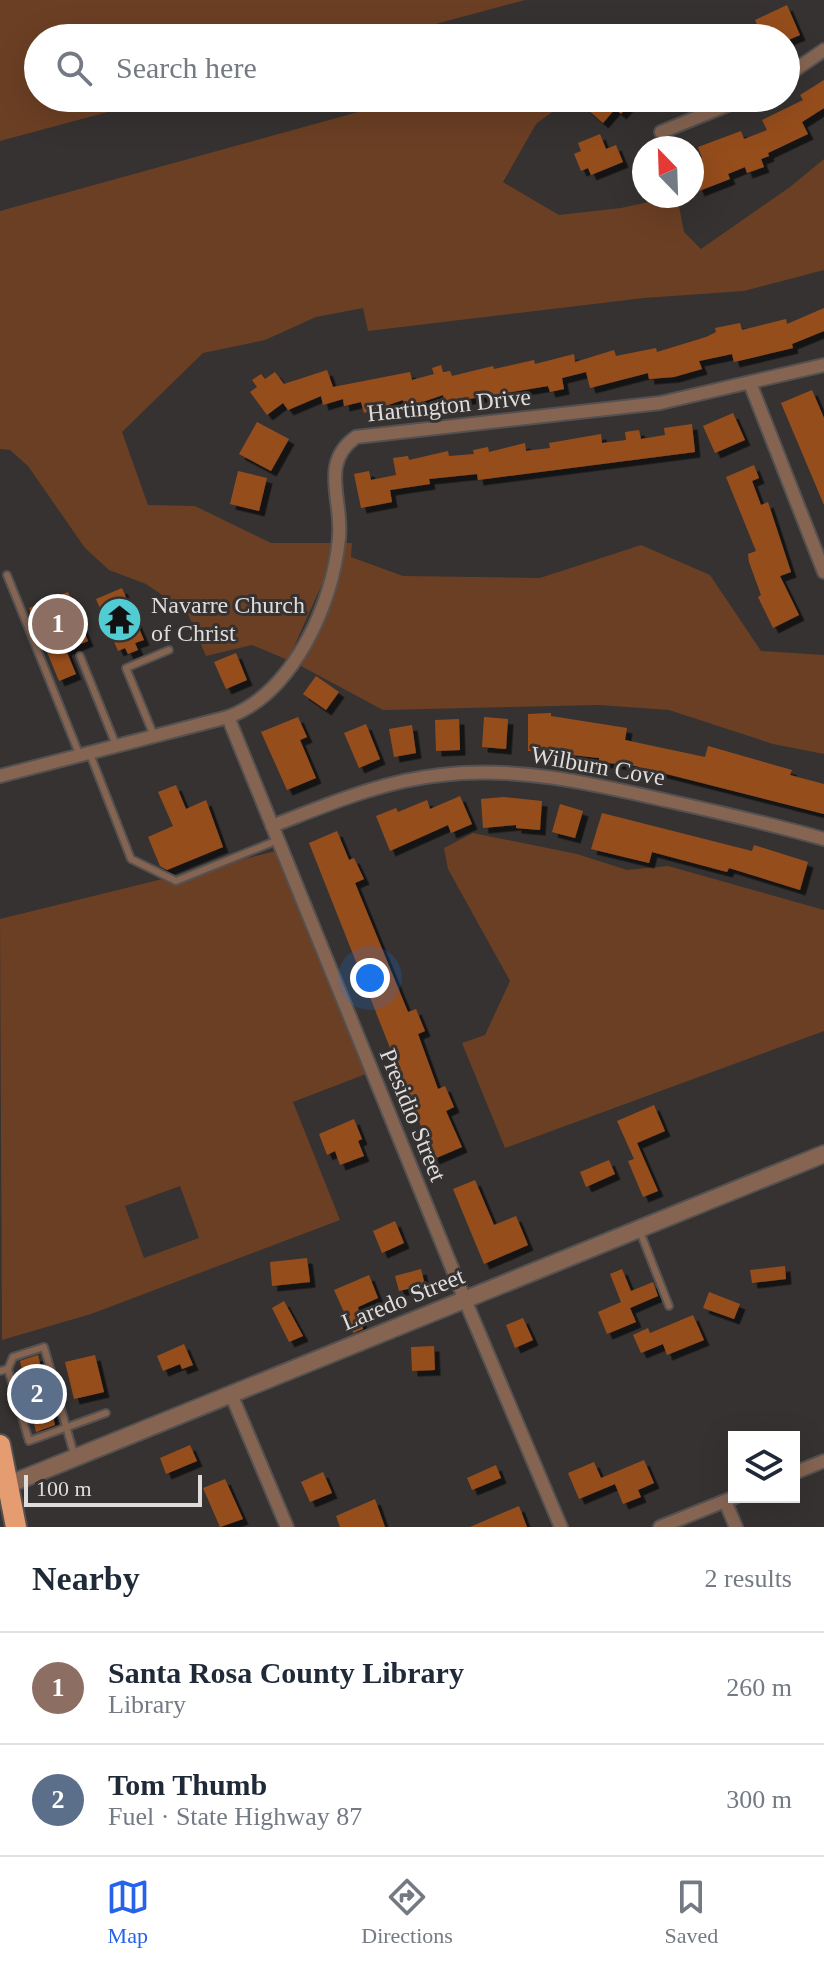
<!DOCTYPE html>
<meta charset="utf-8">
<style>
body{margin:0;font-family:Georgia,serif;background:#f6f6f7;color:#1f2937}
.controls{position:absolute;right:24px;bottom:24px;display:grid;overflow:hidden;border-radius:0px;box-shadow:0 8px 32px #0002}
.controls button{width:72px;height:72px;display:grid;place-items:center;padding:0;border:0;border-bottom:2px solid #e0e1e3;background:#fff;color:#1f2937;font:40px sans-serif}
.compass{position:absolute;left:632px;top:136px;width:72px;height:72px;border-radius:50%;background:#fff;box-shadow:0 8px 32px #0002;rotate:337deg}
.scale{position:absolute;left:24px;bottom:20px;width:178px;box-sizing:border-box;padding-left:8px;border:4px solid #dfdddc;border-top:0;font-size:22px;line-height:28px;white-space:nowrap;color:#dfdddc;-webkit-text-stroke:6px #353231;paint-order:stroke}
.you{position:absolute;left:370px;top:978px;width:28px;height:28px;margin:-20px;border:6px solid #fff;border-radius:50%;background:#1a73e8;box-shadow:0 0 0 12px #1a73e833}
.badge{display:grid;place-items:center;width:52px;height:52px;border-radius:50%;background:#2563eb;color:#fff;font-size:26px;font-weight:700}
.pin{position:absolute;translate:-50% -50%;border:4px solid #fff;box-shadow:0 2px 8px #0006}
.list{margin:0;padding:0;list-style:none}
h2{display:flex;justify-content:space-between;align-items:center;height:104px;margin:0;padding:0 32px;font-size:34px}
h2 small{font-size:26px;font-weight:400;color:#747a83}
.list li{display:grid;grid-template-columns:52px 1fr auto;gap:24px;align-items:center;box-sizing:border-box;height:112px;padding:0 32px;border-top:2px solid #e0e1e3}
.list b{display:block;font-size:30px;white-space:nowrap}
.list p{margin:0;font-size:26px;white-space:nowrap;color:#747a83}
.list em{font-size:26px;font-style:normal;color:#747a83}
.icon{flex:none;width:44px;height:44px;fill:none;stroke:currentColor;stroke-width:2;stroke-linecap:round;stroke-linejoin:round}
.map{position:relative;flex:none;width:824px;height:1527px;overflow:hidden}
.search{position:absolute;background:#fff;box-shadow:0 8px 32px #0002;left:24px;right:24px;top:24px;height:88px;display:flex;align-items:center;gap:20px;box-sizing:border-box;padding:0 28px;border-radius:44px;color:#747a83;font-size:30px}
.sheet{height:328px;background:#fff}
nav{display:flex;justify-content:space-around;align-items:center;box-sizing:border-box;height:112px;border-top:2px solid #e0e1e3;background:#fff;font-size:22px;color:#747a83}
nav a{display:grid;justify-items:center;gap:4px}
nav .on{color:#2563eb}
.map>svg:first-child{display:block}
.green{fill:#6b3f24;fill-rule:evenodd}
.building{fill:#964e1e;filter:url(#shadow)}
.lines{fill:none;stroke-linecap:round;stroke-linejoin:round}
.service-casing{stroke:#545150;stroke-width:10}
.minor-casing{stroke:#545150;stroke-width:16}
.tertiary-casing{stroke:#545150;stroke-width:20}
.trunk-casing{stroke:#545150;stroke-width:24}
.service{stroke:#856452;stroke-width:6}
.minor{stroke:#856452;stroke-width:12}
.tertiary{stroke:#856452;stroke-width:16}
.trunk{stroke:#e59c71;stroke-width:20}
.labels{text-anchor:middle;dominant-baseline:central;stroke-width:6;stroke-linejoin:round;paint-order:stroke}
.street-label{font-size:24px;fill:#dfdddc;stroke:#353231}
.poi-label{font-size:24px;fill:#dfdddc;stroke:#353231;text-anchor:start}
</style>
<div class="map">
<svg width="824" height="1527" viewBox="0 0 824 1527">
<defs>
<filter id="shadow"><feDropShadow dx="5.5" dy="5.5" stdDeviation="0" flood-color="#0009"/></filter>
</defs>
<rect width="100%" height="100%" fill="#353231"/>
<g class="green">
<path d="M0,0H525L384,38H38V98H160L0,141Z"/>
<path d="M409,98H571L536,124L503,182L559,215L621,208L672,197L678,201L684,232L701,249L790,187L824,159V270L744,291L644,298L368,331L363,308L316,317L265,340L203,353L122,432L148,505L195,506L271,543H332L323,582L288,660L252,645L206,656L187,612L146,584L109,570L85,548L28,466L10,450L0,449V211Z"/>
<path d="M345,543H352L351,557L403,576L540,578L641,545L710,575L761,651L824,655V754L773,744L669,710L599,705L383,710L301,666L334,588Z"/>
<path d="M473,833L577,854L627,870L668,866L824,910V1031L505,1148L462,1043L485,1035L510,981L448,869L444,848Z"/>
<path d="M276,851L366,1074L293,1102L340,1220L91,1314L2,1340L0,919ZM180,1186L199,1238L144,1258L125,1206Z"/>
</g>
<g class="building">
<path d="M787,5L800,35L786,41V38H763L755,20Z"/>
<path d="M824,80V108L802,122L808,134L768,153L769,156L761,159L764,167L747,173L745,167L728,174L730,179L699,191L692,174V163L702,158L698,147L741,131L744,139L767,130L762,120L803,100L800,95Z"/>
<path d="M595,98H635L621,114L615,109L603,123L586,108Z"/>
<path d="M600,134L606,149L616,145L623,162L591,175L588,168L581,171L574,154L581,151L578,143Z"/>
<path d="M824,308V331L792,344L793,348L734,362L732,354L699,361L702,369L674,377L649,379L648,373L590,388L586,372L562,378L564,389L550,392L548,386L445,403L443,395L405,408L403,400L364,413L361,402L344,406L343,399L323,405L321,396L288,410L283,403L267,415L250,392L257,387L252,380L261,374L265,379L275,372L284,384L327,370L333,387L410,372L412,380L434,374L432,368L441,365L443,372L450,371L452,376L493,366L494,369L534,360L535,364L574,354L575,362L614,350L616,356L656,348L657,352L706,337L716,332L715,328L740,323L742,330L786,319L787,324Z"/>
<path d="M812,390L824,418V505L781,403Z"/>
<path d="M733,413L745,440L715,453L703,426Z"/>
<path d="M257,422L289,439L271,471L239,454Z"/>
<path d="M692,424L695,452L478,480L477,474L429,479L430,484L390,490L392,502L361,508L354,474L369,471L371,480L396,475L393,458L408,456L409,460L448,451L449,456L474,454L473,450L488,447L489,452L525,443L526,451L550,448L549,443L601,434L602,443L626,440L625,432L639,430L641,439L665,435L664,428Z"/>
<path d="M754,465L759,478L752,481L761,505L768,502L791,572L780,576L799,615L773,628L758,597L761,595L749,562L748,554L756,551L726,477Z"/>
<path d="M238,471L267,478L259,511L230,504Z"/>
<path d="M122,588L144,640L135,643L138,650L128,654L125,648L118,651L96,599Z"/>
<path d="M68,592L88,641L66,650L76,674L59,681L29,608Z"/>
<path d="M236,653L247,680L226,689L214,662Z"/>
<path d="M316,676L339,692L326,710L303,694Z"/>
<path d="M551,713V716L627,728L625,740L705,757L708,746L792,770L790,775L824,784V814L635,766L599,762V758L563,754L564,751H528V714Z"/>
<path d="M298,717L307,737L300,740L316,778L287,790L261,732Z"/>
<path d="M484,717L508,719L506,749L482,747Z"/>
<path d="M459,719L460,750L436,751L435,720Z"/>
<path d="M366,724L380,759L359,768L344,733Z"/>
<path d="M412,725L416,753L394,757L389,729Z"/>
<path d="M176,785L186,809L206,800L223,847L167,870L160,866L148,837L173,826L158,792Z"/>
<path d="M460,796L472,824L451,833L448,825L390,851L376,816L396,808L398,812L427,800L430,809Z"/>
<path d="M504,797L542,801L540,830L516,828V825L483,828L481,799Z"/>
<path d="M560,804L583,811L575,838L552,832Z"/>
<path d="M602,813L752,851L754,845L808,862L800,890L729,868L727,872L652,852L649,863L591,849Z"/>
<path d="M337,831L349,860L354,858L364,879L355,883L408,1012L416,1009L425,1031L418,1034L438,1089L445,1086L454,1107L446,1111L462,1147L434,1159L309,843Z"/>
<path d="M654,1105L665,1131L637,1143L658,1191L643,1197L628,1161L634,1159L617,1121Z"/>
<path d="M354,1119L362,1139L358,1141L364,1156L340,1165L335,1151L327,1155L319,1134Z"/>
<path d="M609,1160L615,1174L586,1187L580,1172Z"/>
<path d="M475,1180L494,1225L516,1216L528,1245L484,1264L453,1189Z"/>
<path d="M395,1221L404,1243L382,1253L373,1231Z"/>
<path d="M307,1258L310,1282L272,1286L270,1262Z"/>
<path d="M785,1266L786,1279L752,1283L750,1270Z"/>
<path d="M421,1269L425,1285L399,1291L395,1276Z"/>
<path d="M622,1269L631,1291L653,1282L658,1296L630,1308L636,1322L607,1334L598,1312L621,1302L610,1274Z"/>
<path d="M369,1275L378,1298L358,1307L363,1329L353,1333L347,1311L344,1312L334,1290Z"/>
<path d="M709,1292L740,1304L734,1319L703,1308Z"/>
<path d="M284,1301L303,1336L289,1342L272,1308Z"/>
<path d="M693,1315L704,1340L667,1355L663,1344L641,1353L633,1335L648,1328L650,1333Z"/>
<path d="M523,1318L533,1340L515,1348L506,1325Z"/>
<path d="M184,1344L193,1365L182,1369L180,1364L163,1371L157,1356Z"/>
<path d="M434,1346L435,1370L412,1371L411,1347Z"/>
<path d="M38,1355L55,1425L36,1432L20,1361Z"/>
<path d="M95,1355L104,1392L74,1399L65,1362Z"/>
<path d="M190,1445L197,1461L166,1474L160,1458Z"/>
<path d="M644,1460L654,1483L638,1490L641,1497L623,1504L615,1484L579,1499L568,1473L594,1462L601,1478Z"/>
<path d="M496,1465L501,1478L472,1490L467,1478Z"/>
<path d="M323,1472L332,1493L310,1502L301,1482Z"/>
<path d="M225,1479L243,1519L220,1527L203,1488Z"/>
<path d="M375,1499L385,1527H340L336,1516Z"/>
<path d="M519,1506L527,1527H470Z"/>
</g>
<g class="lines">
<defs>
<g id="service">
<path d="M7,575L80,756"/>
<path d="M80,656L116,745"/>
<path d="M154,736L126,668L169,650"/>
<path d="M90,754L131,859L176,881L278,840"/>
<path d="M639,1229L669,1306"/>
<path d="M8,1369L29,1441L106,1413"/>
<path d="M0,1371L8,1369L13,1357L44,1347L51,1371"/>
<path d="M55,1388L74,1454"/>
</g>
<g id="minor">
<path d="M786,76L824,50"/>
<path d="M661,132L745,98"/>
<path d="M750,383L824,572"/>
<path d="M228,717L465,1300L561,1527"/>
<path d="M0,776L228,717C293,693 333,604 339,538C343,500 319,463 356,437L660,403L824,365"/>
<path d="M272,826C327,805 382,781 441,775C517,766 590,783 664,800C718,812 771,824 824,839"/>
<path d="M231,1394L287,1527"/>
<path d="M794,1473L824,1461"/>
<path d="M725,1501L736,1527"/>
<path d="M660,1527L735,1497"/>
</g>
<path id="tertiary" d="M0,1488L824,1154"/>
<path id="trunk" d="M0,1445L16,1527"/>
</defs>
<use href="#service" class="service-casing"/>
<use href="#minor" class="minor-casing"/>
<use href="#tertiary" class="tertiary-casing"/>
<use href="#trunk" class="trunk-casing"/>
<use href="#service" class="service"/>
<use href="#minor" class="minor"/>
<use href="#tertiary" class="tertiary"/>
<use href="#trunk" class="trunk"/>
</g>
<defs>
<symbol id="temple-disc" viewBox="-11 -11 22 22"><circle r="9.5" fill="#51ccd3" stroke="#353231"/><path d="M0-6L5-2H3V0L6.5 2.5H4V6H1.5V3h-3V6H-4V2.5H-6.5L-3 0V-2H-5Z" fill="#111"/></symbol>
</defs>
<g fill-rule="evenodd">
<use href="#temple-disc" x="94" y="594" width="51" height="51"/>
</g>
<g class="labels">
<g class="street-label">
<text transform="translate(449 405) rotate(-6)">Hartington Drive</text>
<text transform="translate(598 766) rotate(10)">Wilburn Cove</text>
<text transform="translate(413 1115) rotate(68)">Presidio Street</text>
<text transform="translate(403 1299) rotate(-22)">Laredo Street</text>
</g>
<g class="poi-label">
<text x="151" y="605">Navarre Church<tspan x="151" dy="28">of Christ</tspan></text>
</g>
</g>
</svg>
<div class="controls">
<button><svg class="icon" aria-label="layers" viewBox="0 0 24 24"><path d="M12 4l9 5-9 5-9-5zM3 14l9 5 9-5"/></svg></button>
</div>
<svg class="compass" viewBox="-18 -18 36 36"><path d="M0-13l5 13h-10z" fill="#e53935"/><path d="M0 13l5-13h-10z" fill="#747a83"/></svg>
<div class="scale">100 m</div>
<div class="you"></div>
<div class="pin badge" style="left:58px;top:624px;background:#8d6e63">1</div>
<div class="pin badge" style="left:37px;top:1394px;background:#5c6f8a">2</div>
<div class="search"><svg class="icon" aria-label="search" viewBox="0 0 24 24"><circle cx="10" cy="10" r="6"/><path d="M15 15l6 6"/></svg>Search here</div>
</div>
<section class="sheet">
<h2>Nearby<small>2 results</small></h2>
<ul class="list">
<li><span class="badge" style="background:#8d6e63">1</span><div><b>Santa Rosa County Library</b><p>Library</p></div><em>260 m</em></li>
<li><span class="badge" style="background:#5c6f8a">2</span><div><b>Tom Thumb</b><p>Fuel · State Highway 87</p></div><em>300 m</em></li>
</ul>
</section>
<nav>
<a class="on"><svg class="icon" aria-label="map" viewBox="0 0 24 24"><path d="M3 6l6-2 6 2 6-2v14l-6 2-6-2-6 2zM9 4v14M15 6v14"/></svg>Map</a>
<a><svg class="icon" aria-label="directions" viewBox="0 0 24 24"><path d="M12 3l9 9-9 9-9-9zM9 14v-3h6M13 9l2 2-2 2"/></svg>Directions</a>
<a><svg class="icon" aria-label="saved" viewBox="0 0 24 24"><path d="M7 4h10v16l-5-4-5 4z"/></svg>Saved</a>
</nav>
